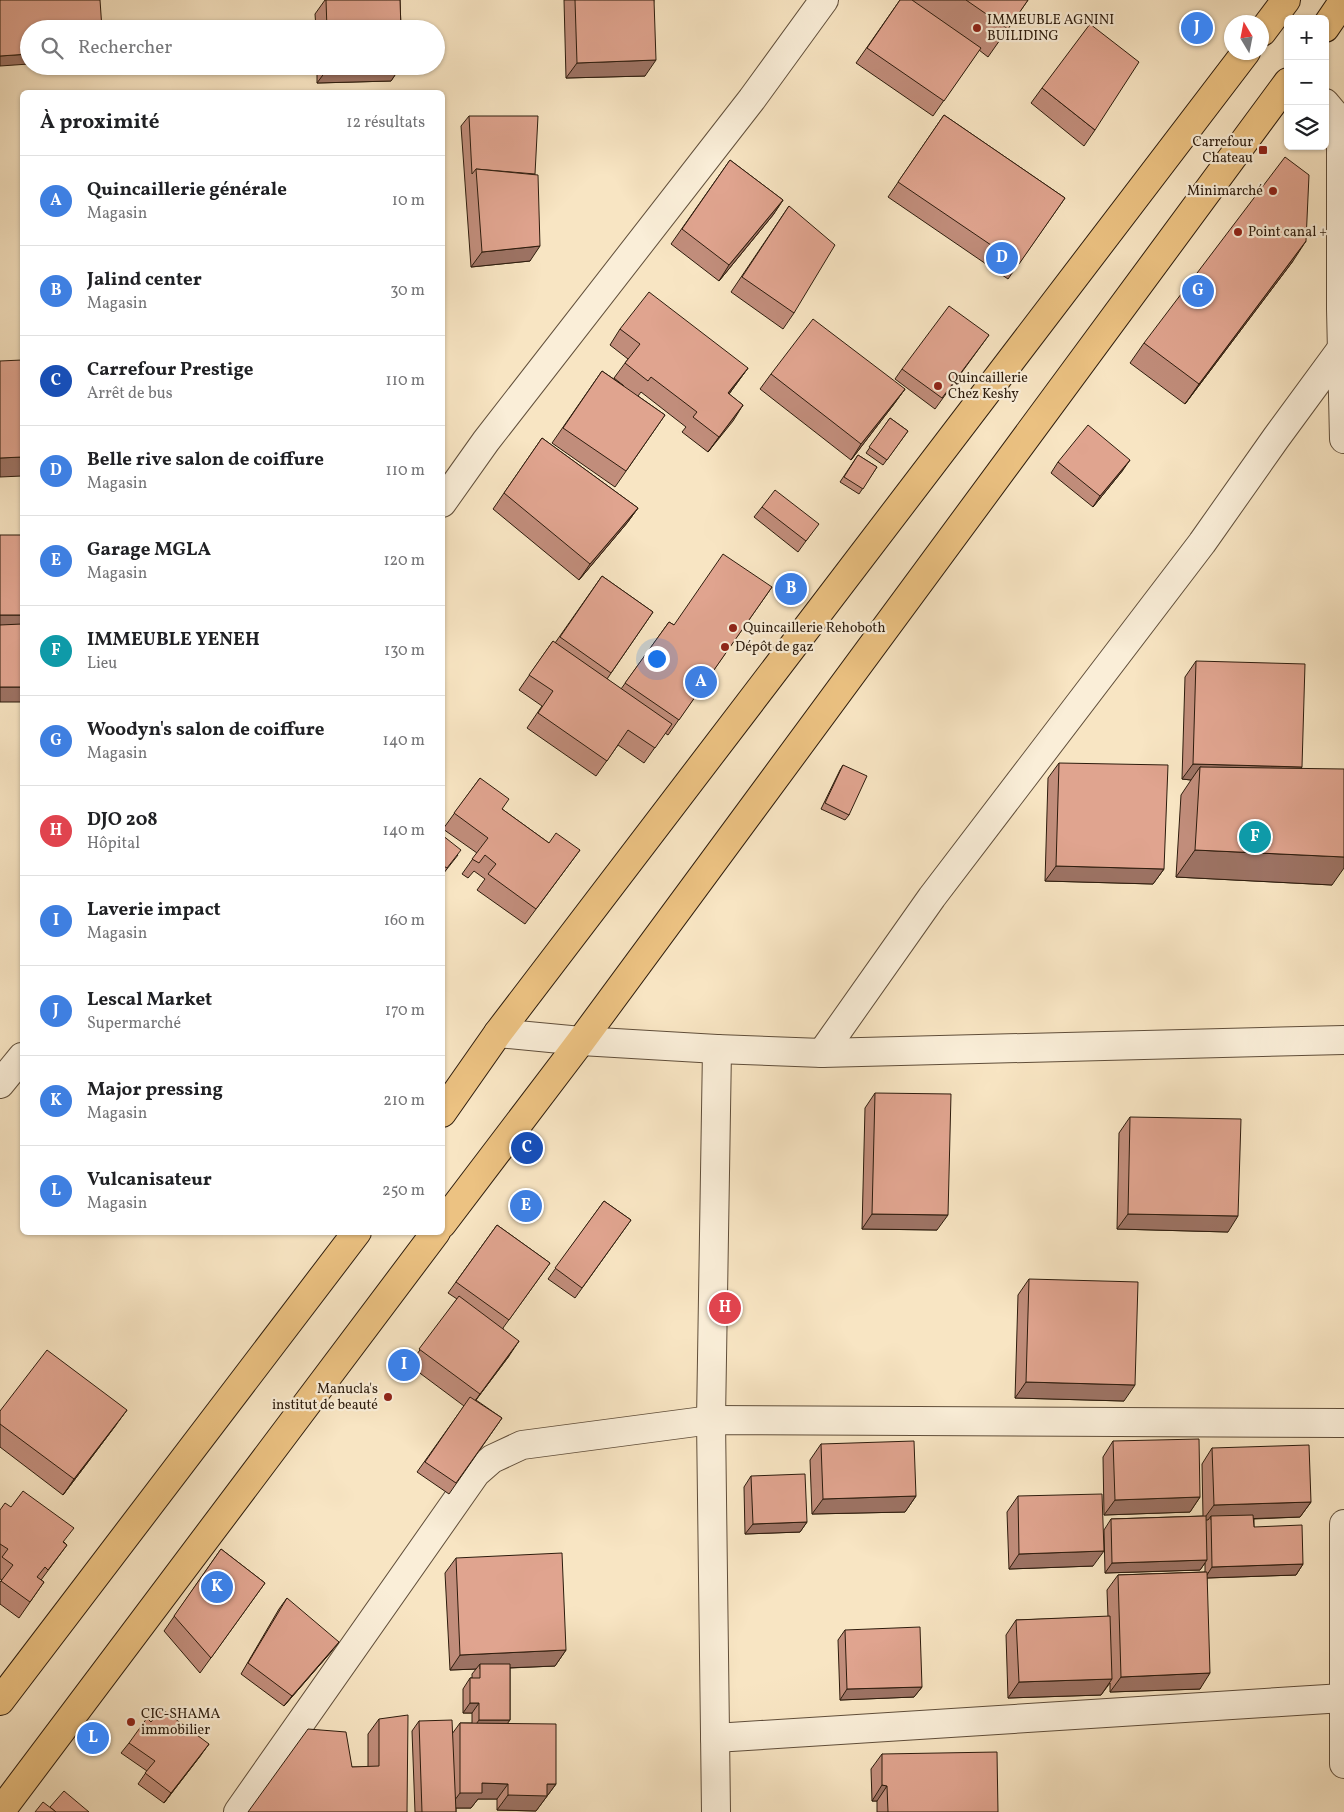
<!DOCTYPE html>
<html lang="fr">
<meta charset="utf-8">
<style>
body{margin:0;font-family:Vollkorn,serif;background:#f2f2f2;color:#202124}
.controls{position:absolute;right:15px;top:15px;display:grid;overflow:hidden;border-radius:8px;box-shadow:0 1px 4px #0004}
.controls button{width:45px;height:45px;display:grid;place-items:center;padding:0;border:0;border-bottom:1px solid #e0e0e0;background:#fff;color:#202124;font:25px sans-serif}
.compass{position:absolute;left:1224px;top:15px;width:45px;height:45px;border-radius:50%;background:#fff;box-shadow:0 1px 4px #0004;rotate:350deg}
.you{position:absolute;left:656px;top:658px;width:18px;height:18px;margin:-12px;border:4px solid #fff;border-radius:50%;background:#1a73e8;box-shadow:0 0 0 8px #1a73e833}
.badge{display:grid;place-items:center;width:32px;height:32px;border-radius:50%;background:#8f2418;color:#fff;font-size:16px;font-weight:700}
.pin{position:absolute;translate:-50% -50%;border:2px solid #fff;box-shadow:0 1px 5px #0006}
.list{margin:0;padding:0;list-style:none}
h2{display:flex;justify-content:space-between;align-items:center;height:65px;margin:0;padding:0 20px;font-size:21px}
h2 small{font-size:16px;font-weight:400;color:#757577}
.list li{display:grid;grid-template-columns:32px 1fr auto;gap:15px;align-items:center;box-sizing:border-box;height:90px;padding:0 20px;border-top:1px solid #e0e0e0}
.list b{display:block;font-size:19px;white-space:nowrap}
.list p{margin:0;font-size:16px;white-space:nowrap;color:#757577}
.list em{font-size:16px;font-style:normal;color:#757577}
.icon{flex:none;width:28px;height:28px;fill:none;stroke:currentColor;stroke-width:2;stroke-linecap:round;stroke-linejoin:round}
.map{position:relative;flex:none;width:1344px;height:1812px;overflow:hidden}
.search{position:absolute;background:#fff;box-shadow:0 1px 4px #0004;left:20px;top:20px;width:425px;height:55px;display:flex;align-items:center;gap:12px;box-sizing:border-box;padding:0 18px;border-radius:28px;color:#757577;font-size:19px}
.panel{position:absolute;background:#fff;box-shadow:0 1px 4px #0004;left:20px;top:90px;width:425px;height:1145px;border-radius:8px}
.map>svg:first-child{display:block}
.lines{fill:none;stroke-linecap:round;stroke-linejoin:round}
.minor-casing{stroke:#604e3a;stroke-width:30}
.major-casing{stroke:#2d1c0d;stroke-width:30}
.minor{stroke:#faeed8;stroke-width:28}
.major{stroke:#ecc282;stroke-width:28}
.wall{fill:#c18d7b;stroke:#2d1c0d}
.shaded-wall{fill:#9d7364;stroke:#2d1c0d}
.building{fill:#e0a48f;stroke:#2d1c0d}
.poi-dot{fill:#8f2418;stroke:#faeed8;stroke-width:2}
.labels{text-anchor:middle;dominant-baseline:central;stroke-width:4.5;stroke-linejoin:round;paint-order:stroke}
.poi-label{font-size:14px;fill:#2d1c0d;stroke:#faeed8;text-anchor:start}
</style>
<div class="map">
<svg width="1344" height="1812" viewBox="0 0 1344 1812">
<rect width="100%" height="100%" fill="#f8e5c3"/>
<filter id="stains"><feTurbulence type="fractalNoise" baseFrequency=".004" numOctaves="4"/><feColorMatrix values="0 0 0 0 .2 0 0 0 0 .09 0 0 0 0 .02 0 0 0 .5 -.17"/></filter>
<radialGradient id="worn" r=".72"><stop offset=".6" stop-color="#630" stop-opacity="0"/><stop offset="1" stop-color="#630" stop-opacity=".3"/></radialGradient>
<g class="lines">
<defs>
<g id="minor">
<path d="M1325,103L1341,122V309L1344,439"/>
<path d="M442,503L486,441L752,99L824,0"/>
<path d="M498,1033L581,1041L717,1049L822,1053L1344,1040"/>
<path d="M822,1053L932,897L1202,543L1276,438L1342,348"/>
<path d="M0,1084L22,1057"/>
<path d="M1344,1524V1764"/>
<path d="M715,1738L1343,1698"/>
<path d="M238,1812L476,1473L492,1459L522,1445L711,1420L1344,1423"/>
<path d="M716,1812L711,1420L717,1049"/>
</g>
<g id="major">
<path d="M1325,28L1344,0"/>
<path d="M1262,32L1286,0"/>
<path d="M442,1113L498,1033L1246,52"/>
<path d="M442,1224L581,1041L1288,82"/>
<path d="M0,1701L357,1232"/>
<path d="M0,1812L436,1232"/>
</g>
</defs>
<use href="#minor" class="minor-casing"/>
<use href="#major" class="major-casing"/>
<use href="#minor" class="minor"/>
<use href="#major" class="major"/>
</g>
<g class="wall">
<path d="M325,0H400L401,29H316L315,14Z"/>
<path d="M564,0H654L645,76L566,78Z"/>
<path d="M900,0H1028L988,57L979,50L933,116L856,63Z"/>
<path d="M317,66H401L391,81L317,83Z"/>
<path d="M1042,88L1095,130L1084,146L1031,103Z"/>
<path d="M944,115L1065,198L1008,279L888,197Z"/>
<path d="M469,116L535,174L530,261L471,267L461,126Z"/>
<path d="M730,160L783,200L773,215L719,281L671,244Z"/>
<path d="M789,206L794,313L783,329L731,292Z"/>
<path d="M1293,261L1185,404L1130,363L1144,343Z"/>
<path d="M620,329L748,368L729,394L743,405L708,452L682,432L686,427L641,392L638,396L665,415L615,487L552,443L602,371L624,386L614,378L628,359L610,345Z"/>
<path d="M989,335L935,409L895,379L902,369Z"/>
<path d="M771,374L905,389L894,404L851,460L760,389Z"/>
<path d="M890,418L908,431L883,465L866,453Z"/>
<path d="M542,438L638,508L627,523L579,580L493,509Z"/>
<path d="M858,455L877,467L859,494L840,482Z"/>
<path d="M1058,462L1123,470L1093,507L1051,473Z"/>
<path d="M762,507L811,534L798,552L754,517Z"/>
<path d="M602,576L653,612L607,679L621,689L669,622L674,625L772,587L668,735L665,733L644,763L618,745L596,776L527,728L542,706L519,690L553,641L555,643Z"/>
<path d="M1196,661L1302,767L1301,768L1332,885L1176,877L1181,795L1191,780L1182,779L1185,677Z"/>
<path d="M1059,763L1164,869L1153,884L1045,881L1048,778Z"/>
<path d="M843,765L849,815L845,820L821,809L840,770Z"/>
<path d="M480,778L502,809L549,843L580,850L525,924L477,890L485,879L474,871L468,878L462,874L477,853L443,829Z"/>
<path d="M442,835L458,855L443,874L442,873Z"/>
<path d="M875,1093L937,1230L862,1229L865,1108Z"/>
<path d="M1130,1117L1228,1232L1117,1229L1119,1133Z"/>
<path d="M604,1201L631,1220L575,1298L548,1279Z"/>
<path d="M497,1225L550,1263L503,1328L509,1356L476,1400L502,1418L449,1494L417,1472L464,1406L409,1365L457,1299L448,1293Z"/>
<path d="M1029,1279L1124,1401L1015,1398L1018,1295Z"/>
<path d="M0,1411L116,1425L63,1495L0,1447Z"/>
<path d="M1113,1441L1200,1497L1190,1512L1104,1515L1103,1457Z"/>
<path d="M821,1444L916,1496L905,1512L812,1514L810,1460Z"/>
<path d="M1212,1448L1311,1502L1300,1517L1254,1519V1527L1303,1564L1296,1575L1207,1578L1200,1689L1110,1692V1683L1101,1695L1008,1698L1006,1635L1016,1620L1108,1617L1107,1590L1118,1575L1205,1572V1563L1200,1570L1105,1573L1104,1530L1111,1519L1203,1516L1202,1464Z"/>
<path d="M751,1476L807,1522L800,1532L745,1534L744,1487Z"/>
<path d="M1018,1496L1093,1566L1009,1569L1007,1512Z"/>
<path d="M0,1510L64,1542L67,1545L41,1580L44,1582L19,1618L0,1604V1582L2,1580L0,1579Z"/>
<path d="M221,1549L265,1583L200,1673L164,1631Z"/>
<path d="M456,1558L566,1650L555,1666L510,1668V1720L507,1723L556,1784L536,1811L497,1810V1799H478L471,1808H456V1812H415L412,1731L419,1721L452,1734L460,1723H472V1713H463V1689L470,1678H472V1674L476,1669L450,1670L445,1573Z"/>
<path d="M287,1598L331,1652L284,1706L241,1674L279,1609Z"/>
<path d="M845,1630L922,1687L914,1697L840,1700L838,1640Z"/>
<path d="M379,1719L407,1812L352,1767H368V1734Z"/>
<path d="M151,1722L201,1755L164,1803L138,1784L147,1771L121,1753L129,1743Z"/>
<path d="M882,1754L998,1812H877V1801H872L871,1769Z"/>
</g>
<g class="shaded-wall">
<path d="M29,54V64L0,66V56Z"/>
<path d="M656,60L645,76L566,78L577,63Z"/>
<path d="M382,66H401L391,81L317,83L328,68Z"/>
<path d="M783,200L773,215L719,281L729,265Z"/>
<path d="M1306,241L1293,261L1185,404L1199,384Z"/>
<path d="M540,246L530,261L471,267L482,252Z"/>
<path d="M748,368L737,383L718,409L728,393Z"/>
<path d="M905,389L894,404L851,460L861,444Z"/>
<path d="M743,405L733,421L708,452L719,437Z"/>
<path d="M22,457V476L0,477V458Z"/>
<path d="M1130,460L1123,470L1093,507L1100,496Z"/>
<path d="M638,508L627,523L579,580L590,564Z"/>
<rect x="0" y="615" width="22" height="15"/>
<rect x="0" y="687" width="22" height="15"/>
<path d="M1193,764L1302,767L1291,783L1200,767L1191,780L1182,779Z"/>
<path d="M1195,850L1344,857V868L1332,885L1176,877Z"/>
<path d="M1056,866L1164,869L1153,884L1045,881Z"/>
<path d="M872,1214L948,1215L937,1230L862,1229Z"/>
<path d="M1128,1214L1238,1216L1228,1232L1117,1229Z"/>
<path d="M519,1341L509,1356L469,1409L480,1394Z"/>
<path d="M1026,1382L1135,1385L1124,1401L1015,1398Z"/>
<path d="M127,1410L116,1425L63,1495L74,1479Z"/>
<path d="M916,1496L905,1512L812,1514L823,1499Z"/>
<path d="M1200,1497L1190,1512L1104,1515L1115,1500Z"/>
<path d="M1311,1502L1300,1517L1211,1520V1516L1208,1520H1203L1214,1505Z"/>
<path d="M807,1522L800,1532L745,1534L753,1524Z"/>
<path d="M1104,1551L1093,1566L1009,1569L1019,1554Z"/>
<path d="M1207,1560L1200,1570L1105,1573L1112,1563Z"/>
<path d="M1303,1564L1296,1575L1205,1578L1212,1567Z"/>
<path d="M339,1642L331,1652L284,1706L292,1696Z"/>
<path d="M566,1650L555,1666L480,1669V1664L476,1669L450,1670L460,1655Z"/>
<path d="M1210,1673L1200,1689L1110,1692L1121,1677Z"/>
<path d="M1112,1679L1101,1695L1008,1698L1019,1682Z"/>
<path d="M922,1687L914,1697L840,1700L847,1689Z"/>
<path d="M470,1703H479L472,1713H463Z"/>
<path d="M479,1720H510L502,1731L472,1730Z"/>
<path d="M209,1744L201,1755L164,1803L171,1793Z"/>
<path d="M482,1783L508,1784L497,1799H478L471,1808H449L460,1793Z"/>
<path d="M547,1784H556L536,1811L497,1810L508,1795Z"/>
<path d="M882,1785L887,1786L877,1801H872Z"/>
</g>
<g class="building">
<path d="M0,0H100L102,29H29V54L0,56Z"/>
<path d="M326,0H400L401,29H327Z"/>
<path d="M575,0H654L656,60L577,63Z"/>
<path d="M900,0H912L981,48L944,101L867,48Z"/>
<path d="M966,0H1028L1008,29Z"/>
<path d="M1090,24L1139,62L1095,130L1042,88Z"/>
<path d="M328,66H382L328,68Z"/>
<path d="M944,115L1065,198L1019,264L898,182Z"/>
<path d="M469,116H538L535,174L476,169L472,174Z"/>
<path d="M1285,157L1309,175L1306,241L1199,384L1144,343Z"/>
<path d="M730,160L783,200L729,265L682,229Z"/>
<path d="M476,169L538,175L540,246L482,252Z"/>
<path d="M789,206L835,245L794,313L742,277Z"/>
<path d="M649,292L748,368L728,393L743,405L719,437L693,417L697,412L651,377L648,381L625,363L640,344L620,329Z"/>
<path d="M949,306L989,335L942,398L902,369Z"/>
<path d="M813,319L905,389L861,444L771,374Z"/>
<path d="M22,360V457L0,458V361Z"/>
<path d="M602,371L665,415L626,471L563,428Z"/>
<path d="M890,418L908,431L887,460L869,447Z"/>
<path d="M1088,425L1130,460L1100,496L1058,462Z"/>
<path d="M542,438L638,508L590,564L504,493Z"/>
<path d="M858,455L877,467L863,489L844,477Z"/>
<path d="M775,490L819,524L806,541L762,507Z"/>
<rect x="0" y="535" width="22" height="80"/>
<path d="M723,554L772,587L679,720L625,683L669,622L674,625Z"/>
<path d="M602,576L653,612L611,673L560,637Z"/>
<path d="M22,624V687H0V625Z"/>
<path d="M553,641L672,724L655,748L628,730L607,761L538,713L553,691L529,675Z"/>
<path d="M1196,661L1305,664L1302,767L1193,764Z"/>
<path d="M1059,763L1168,765L1164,869L1056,866Z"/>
<path d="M843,765L867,776L849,815L825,803Z"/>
<path d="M1200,767L1344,769V857L1195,850Z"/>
<path d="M480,778L509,799L502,809L549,843L556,833L580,850L536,909L488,874L496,864L485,855L479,863L472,859L488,838L454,813Z"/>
<path d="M442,835L461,850L447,868L442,865Z"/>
<path d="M875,1093L951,1094L948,1215L872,1214Z"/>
<path d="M1130,1117L1241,1119L1238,1216L1128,1214Z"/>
<path d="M604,1201L631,1220L582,1288L555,1268Z"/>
<path d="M497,1225L550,1263L509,1320L456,1282Z"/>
<path d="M1029,1279L1138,1282L1135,1385L1026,1382Z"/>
<path d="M459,1296L519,1341L480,1394L419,1349Z"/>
<path d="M47,1350L127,1410L74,1479L0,1424V1411Z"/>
<path d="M470,1397L502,1418L456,1483L425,1462Z"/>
<path d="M1199,1439L1200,1497L1115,1500L1113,1441Z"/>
<path d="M914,1441L916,1496L823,1499L821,1444Z"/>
<path d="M1309,1445L1311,1502L1214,1505L1212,1448Z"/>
<path d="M805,1474L807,1522L753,1524L751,1476Z"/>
<path d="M23,1491L74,1528L63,1542L67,1545L48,1570L45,1567L37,1577L44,1582L30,1602L1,1581L13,1565L2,1557L8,1549L0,1544V1510L5,1503L11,1507Z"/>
<path d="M1102,1494L1104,1551L1019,1554L1018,1496Z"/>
<path d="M1253,1515L1254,1527L1302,1525L1303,1564L1212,1567L1211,1516Z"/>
<path d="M1206,1516L1207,1560L1112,1563L1111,1519Z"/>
<path d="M221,1549L265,1583L211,1658L174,1616Z"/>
<path d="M562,1553L566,1650L460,1655L456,1558Z"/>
<path d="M1207,1572L1210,1673L1121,1677L1118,1575Z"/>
<path d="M287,1598L339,1642L292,1696L248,1663Z"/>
<path d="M1110,1616L1112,1679L1019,1682L1016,1620Z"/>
<path d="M920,1627L922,1687L847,1689L845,1630Z"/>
<path d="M480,1664H510V1720H479V1703H470V1678H480Z"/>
<path d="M162,1709L209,1744L171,1793L145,1773L155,1761L129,1743L147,1718L151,1722Z"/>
<path d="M408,1715L407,1812H248L308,1729L346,1732L352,1767L379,1766V1719Z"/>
<path d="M452,1720L456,1812H422L419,1721Z"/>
<path d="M460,1723L556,1724V1784H547V1796L508,1795V1784L482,1783V1793H460Z"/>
<path d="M997,1752L998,1812H888L887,1786L882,1785V1754Z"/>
<path d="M64,1791L89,1812H56L50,1807Z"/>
<path d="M43,1802L56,1812H35Z"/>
</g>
<g class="poi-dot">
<circle cx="977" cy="28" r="5"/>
<rect x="1258" y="145" width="10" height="10" rx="2.5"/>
<circle cx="1273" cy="191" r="5"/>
<circle cx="1238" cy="232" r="5"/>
<circle cx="938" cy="386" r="5"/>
<circle cx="733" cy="628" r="5"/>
<circle cx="725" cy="647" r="5"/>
<circle cx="388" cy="1397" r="5"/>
<circle cx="131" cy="1722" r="5"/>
</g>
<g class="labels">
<g class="poi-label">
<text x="987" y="20">IMMEUBLE AGNINI<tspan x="987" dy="16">BUILIDING</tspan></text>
<text x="1253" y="142" text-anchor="end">Carrefour<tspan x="1253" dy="16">Chateau</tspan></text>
<text x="1263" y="191" text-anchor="end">Minimarché</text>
<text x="1248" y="232">Point canal +</text>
<text x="948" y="378">Quincaillerie<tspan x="948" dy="16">Chez Keshy</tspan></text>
<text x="743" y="628">Quincaillerie Rehoboth</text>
<text x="735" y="647">Dépôt de gaz</text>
<text x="378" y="1389" text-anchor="end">Manucla's<tspan x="378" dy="16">institut de beauté</tspan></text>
<text x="141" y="1714">CIC-SHAMA<tspan x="141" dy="16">immobilier</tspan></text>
</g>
</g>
<rect width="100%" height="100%" filter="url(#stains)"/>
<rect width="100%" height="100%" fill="url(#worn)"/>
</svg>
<div class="controls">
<button>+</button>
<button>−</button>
<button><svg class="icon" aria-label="layers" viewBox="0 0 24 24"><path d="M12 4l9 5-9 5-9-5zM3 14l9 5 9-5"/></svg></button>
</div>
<svg class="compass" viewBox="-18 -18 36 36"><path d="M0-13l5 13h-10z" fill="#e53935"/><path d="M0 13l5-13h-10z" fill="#757577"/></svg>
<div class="you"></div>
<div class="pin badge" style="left:701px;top:682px;background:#3f7fe0">A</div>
<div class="pin badge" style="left:791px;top:589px;background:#3f7fe0">B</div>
<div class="pin badge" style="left:527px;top:1148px;background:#1a4fb4">C</div>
<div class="pin badge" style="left:1002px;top:258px;background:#3f7fe0">D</div>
<div class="pin badge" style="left:526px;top:1206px;background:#3f7fe0">E</div>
<div class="pin badge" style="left:1255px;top:837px;background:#0f9aa8">F</div>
<div class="pin badge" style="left:1198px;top:291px;background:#3f7fe0">G</div>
<div class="pin badge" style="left:725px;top:1308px;background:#e0444e">H</div>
<div class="pin badge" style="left:404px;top:1365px;background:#3f7fe0">I</div>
<div class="pin badge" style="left:1197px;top:28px;background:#3f7fe0">J</div>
<div class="pin badge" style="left:217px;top:1587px;background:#3f7fe0">K</div>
<div class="pin badge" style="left:93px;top:1738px;background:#3f7fe0">L</div>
<div class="search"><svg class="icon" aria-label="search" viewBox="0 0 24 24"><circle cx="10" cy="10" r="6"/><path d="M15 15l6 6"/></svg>Rechercher</div>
<section class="panel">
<h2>À proximité<small>12 résultats</small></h2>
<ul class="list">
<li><span class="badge" style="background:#3f7fe0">A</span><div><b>Quincaillerie générale</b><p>Magasin</p></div><em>10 m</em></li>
<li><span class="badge" style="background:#3f7fe0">B</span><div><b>Jalind center</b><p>Magasin</p></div><em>30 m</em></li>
<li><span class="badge" style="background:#1a4fb4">C</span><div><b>Carrefour Prestige</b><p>Arrêt de bus</p></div><em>110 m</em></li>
<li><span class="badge" style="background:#3f7fe0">D</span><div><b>Belle rive salon de coiffure</b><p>Magasin</p></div><em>110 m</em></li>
<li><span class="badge" style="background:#3f7fe0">E</span><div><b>Garage MGLA</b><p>Magasin</p></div><em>120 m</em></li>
<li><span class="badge" style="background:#0f9aa8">F</span><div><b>IMMEUBLE YENEH</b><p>Lieu</p></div><em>130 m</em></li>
<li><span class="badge" style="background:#3f7fe0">G</span><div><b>Woodyn's salon de coiffure</b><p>Magasin</p></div><em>140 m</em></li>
<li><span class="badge" style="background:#e0444e">H</span><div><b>DJO 208</b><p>Hôpital</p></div><em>140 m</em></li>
<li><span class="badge" style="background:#3f7fe0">I</span><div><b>Laverie impact</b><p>Magasin</p></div><em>160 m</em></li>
<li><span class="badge" style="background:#3f7fe0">J</span><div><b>Lescal Market</b><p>Supermarché</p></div><em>170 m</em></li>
<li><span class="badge" style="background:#3f7fe0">K</span><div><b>Major pressing</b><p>Magasin</p></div><em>210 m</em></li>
<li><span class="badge" style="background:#3f7fe0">L</span><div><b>Vulcanisateur</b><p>Magasin</p></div><em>250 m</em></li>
</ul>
</section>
</div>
